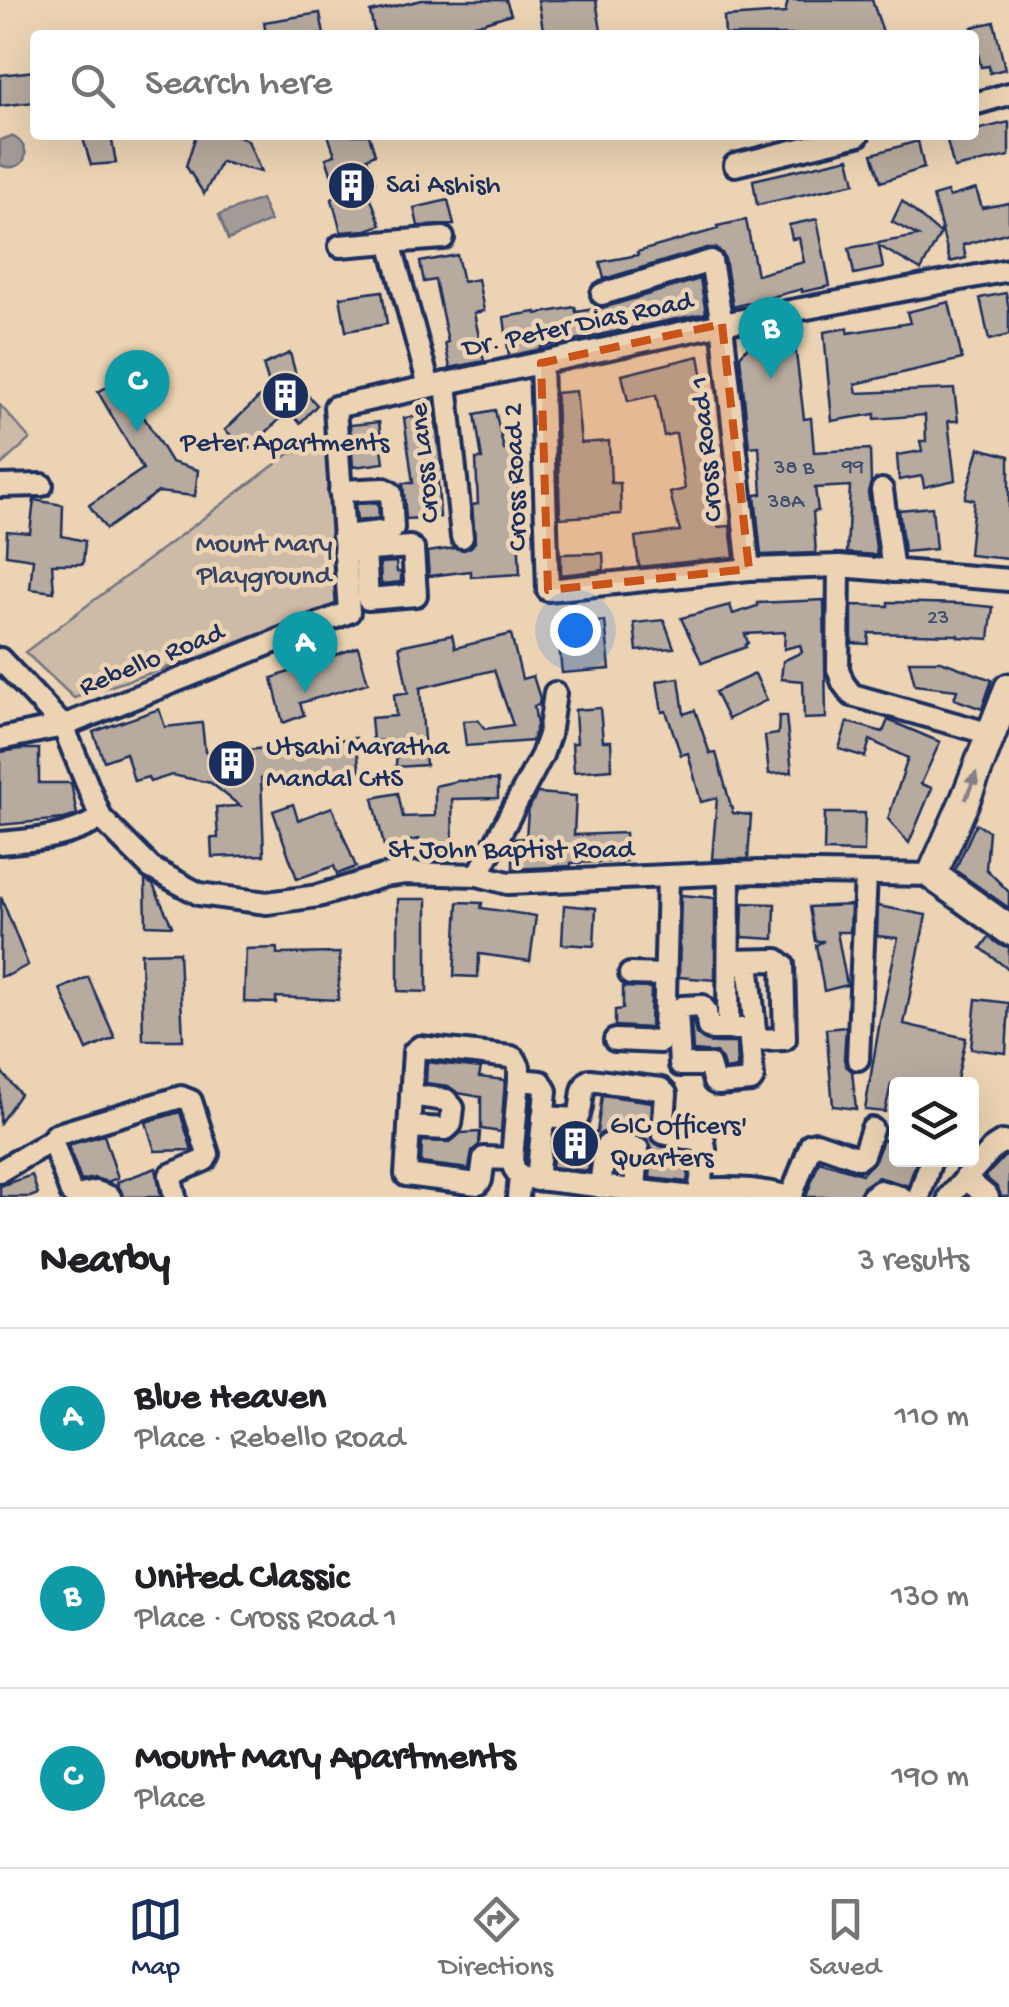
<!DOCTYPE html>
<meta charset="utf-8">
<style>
body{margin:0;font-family:"Gochi Hand",sans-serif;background:#f2f2f2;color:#202124}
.controls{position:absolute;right:30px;bottom:30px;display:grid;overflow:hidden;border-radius:10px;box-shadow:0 10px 40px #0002}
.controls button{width:90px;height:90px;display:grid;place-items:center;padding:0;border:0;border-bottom:2px solid #e0e0e0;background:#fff;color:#202124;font:50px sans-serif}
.you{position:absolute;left:575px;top:630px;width:35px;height:35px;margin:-25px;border:8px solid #fff;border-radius:50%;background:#1a73e8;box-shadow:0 0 0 15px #1a73e833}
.badge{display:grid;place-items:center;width:65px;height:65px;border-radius:50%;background:#1b2f5e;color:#fff;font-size:32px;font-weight:700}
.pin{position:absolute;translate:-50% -82px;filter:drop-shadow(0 2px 5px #0008)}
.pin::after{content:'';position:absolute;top:52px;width:35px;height:30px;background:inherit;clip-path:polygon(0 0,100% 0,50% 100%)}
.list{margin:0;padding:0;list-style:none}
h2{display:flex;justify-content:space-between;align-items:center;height:130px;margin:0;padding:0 40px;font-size:42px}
h2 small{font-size:32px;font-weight:400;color:#757577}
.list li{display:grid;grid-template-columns:65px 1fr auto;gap:30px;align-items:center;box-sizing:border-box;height:180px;padding:0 40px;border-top:2px solid #e0e0e0}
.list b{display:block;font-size:38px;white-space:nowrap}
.list p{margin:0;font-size:32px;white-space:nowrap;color:#757577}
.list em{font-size:32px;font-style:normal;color:#757577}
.icon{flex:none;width:55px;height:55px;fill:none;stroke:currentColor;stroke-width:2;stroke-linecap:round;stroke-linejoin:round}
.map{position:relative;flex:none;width:1009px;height:1197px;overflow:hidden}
.search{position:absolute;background:#fff;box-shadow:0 10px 40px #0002;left:30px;right:30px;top:30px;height:110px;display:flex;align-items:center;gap:25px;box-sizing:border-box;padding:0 35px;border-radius:10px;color:#757577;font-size:38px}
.sheet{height:670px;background:#fff}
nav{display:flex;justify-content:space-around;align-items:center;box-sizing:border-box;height:140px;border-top:2px solid #e0e0e0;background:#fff;font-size:28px;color:#757577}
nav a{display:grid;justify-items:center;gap:5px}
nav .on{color:#1b2f5e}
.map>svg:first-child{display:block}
.green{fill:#cdbba7;stroke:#747582;stroke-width:2.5}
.water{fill:#a49b96;stroke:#6d7080;stroke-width:2.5}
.building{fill:#b7aa9e;stroke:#1b2f5e;stroke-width:2.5}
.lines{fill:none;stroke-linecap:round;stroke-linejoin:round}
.minor-casing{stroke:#1b2f5e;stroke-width:28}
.secondary-casing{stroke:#1b2f5e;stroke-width:35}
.minor{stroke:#ebd3b3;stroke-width:20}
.secondary{stroke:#ebd3b3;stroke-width:28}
.oneway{fill:#838188}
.marked{fill:#c95318;fill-opacity:0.2;stroke:#c95318;stroke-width:8;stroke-dasharray:20 12;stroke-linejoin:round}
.labels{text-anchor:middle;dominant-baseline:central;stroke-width:9;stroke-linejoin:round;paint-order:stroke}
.number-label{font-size:22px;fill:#424e6e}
.poi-label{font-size:28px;fill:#1b2f5e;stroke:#ebd3b3;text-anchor:start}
.street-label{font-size:28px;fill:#1b2f5e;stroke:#ebd3b3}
.park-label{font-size:28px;fill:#364469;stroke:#ebd3b3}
</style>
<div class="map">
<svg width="1009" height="1197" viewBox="0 0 1009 1197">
<rect width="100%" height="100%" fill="#ebd3b3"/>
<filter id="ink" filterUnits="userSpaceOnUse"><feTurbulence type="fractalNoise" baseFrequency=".01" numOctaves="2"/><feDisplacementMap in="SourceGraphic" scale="20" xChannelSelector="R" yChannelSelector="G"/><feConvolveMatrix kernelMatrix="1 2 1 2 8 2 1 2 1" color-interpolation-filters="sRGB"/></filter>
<g filter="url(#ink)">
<g class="green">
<path d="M0,405L30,439L0,466Z"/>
<path d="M326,447L339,612L74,698L25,652L289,454Z"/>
</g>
<g class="water">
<path d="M12,136C36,148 25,175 0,165V140Z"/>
<path d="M261,199L270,221L228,240L219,215Z"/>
</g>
<g class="building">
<path d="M422,0H506L511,14L479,24L429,35H375L370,12Z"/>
<path d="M538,0H596L601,31L578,35H544Z"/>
<path d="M788,0H872L884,35H725L724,17L785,13Z"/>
<path d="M320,13L324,35H266L264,22Z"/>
<path d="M994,22L1005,69L990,73L989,66L981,67L972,27Z"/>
<path d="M35,71V102L0,106V75Z"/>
<path d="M1009,122V156L954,168L946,137L978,135L976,130Z"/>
<path d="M82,135H111L116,163L91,165Z"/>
<path d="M196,135H237L248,141L261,172L221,162L204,194L186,166Z"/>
<path d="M328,135H369L375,154L367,158L375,182L366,186L381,225L366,230L341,232L332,199L338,195L326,158L335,155Z"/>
<path d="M918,141L924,168L881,182L872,154Z"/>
<path d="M849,158L855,183L757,205L753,180Z"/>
<path d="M976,189L982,208L1009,203V232L963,245L966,258L950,262L933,196L947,192L949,197Z"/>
<path d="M448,200L454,225L418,226L414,208Z"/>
<path d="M902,201L938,232L942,231L921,270L879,246L883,268L854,274L849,248L918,236L892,222Z"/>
<path d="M817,219L830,286L802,292V289L733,307L725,259L722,253L716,248H707L604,279L600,262L638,255L637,252L718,229L717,226L746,220L757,275L804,262L799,238L792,239L789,225Z"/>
<path d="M457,255L463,282L478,279L484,311L474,313L484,361L450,368L445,343L448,342L435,280L424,282L420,262Z"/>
<path d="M700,279L706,313L541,347V349L509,356L504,317L536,312V314L575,307L576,312L606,307Z"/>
<path d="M382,291L387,324L346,331L340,297Z"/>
<path d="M1006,293L1009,309V335L989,340L980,298Z"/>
<path d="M949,302L962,359L855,384L857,393L954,389L958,421H948L955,480L924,487L922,476L899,480L897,455L922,451L920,441H926L925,415L875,419V414L832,421L824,332L848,328V333L910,323L907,312Z"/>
<path d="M794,337L804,419L811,418L814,452L870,449L871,482L868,492L877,555L847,553L850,486L815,488L818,511L813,512L816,553L761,555L755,495L762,494L759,446L749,447L740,356L752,342Z"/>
<path d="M290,353L299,386L317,405L300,423L288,411L248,450L225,430L270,387L263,365Z"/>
<path d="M699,356L711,424L704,426L711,458L701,461L718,527L730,526L734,557L639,567L635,537L680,531L670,493L685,489L676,433L664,436L656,395L628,401L622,375Z"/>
<path d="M121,379L171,462L198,470L195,496L158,492L106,529L89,505L143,469L98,392Z"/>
<path d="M576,391L581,443L609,441L611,483H620L621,514L560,518L556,393Z"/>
<path d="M495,410L504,450L513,448L514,458H517L518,489H516L520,574L471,577V571L429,576L427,552L455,548L464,550L471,547L475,542L472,505L478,504L476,459H482L475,414Z"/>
<path d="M435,413L441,464L437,465L440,517L406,519L403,483H413L404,418Z"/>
<path d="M379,422L384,463L353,467L350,425Z"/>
<path d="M979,448L1009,456V559L969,555L974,500L965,498Z"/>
<path d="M34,500L63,505L62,536L85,541L83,564H52L54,592L30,589L33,559L6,555L7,531L30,533Z"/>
<path d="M378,503L379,518L357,521L355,504Z"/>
<path d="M932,507L936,549L904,552L899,510Z"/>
<path d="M603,553L604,570L561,575V554Z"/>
<path d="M396,562L397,572H401V582L381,584L380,563Z"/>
<path d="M824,600L826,718L804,719L803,681L781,679L783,661L802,652L800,645L784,649L785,632L745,634L748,643L745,645L746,647L702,663L681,618L730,605L733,614L757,606V603Z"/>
<path d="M888,602L962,604L993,607L989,639L958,637V635L869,633L868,644L852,643V605L888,606Z"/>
<path d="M664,620L674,648L637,651L634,623Z"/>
<path d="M605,621L610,669L562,673L557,626Z"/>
<path d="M511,634L522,679L533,676L540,698L539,705L534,706L537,725L532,741L466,746L463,721L478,720L485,729L513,725L494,670L420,688L426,765L396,767L397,741H373L371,718L396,716L394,694L408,693L399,646L452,635L455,648Z"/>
<path d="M358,647L368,683L300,703L304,715L283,723L272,678Z"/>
<path d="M909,661H941L992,680L982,709L954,699L957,690L915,685Z"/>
<path d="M755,674L767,700L728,719L715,692Z"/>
<path d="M679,678L684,714L695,710L710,754L716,753L733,813L751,815L748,859H712L717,798L701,802L688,753L681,755L666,711L662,712L657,681Z"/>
<path d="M600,708L603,741H611L612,769L574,772L572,743H577L575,710Z"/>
<path d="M159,709L165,727L202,723L205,752H210L211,754L356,738L360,775L263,784L261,777L264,855L212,857L211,838H218L216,807L240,806L211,783L172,775L150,782L148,777L134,781L126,753L104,761L93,732Z"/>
<path d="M779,716H786L792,772L769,774L765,736L778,734Z"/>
<path d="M888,720L940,742L921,784L932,788L909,843L888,819L908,758L870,740L865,757L839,749L847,722L883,732Z"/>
<path d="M21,749H39V783H71L77,815L64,819L0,825V752Z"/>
<path d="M498,780V798L452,799L453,850H419V839L384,846L373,798L398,793L403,817L435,816V786L457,781Z"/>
<path d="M537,793L576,796L574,835L625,833L626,861L571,863V866L513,869V839L526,838L528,811Z"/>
<path d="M293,804L298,820L332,807L356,867L337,874L334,866L297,879L273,811Z"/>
<path d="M825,813H865L864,852L824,851Z"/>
<path d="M976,824L989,831L986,869L1009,892V908L955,870Z"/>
<path d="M145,880L153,885L172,926L146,925Z"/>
<path d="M681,895L715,898V980L679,977Z"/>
<path d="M1,897L28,965L7,976L6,975L0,977Z"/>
<path d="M398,899H427V992L398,991Z"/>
<path d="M458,902L482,903L481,908L536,916L530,961L479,954L478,977L454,976Z"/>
<path d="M743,903L775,904L774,939L742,937Z"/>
<path d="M564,905L596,908L594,946L562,944Z"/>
<path d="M851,905L850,932H837L847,985L824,991L816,945L824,941H815L809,907Z"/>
<path d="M878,906L926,915L904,1024L966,1038L956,1084H891L885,1112L865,1110L880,1021L898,938L877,936Z"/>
<path d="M989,937L1000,945L1009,947V970L981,948Z"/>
<path d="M277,948V954L340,953L338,1000L276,997V1003L244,1002L246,949Z"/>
<path d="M179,952L183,1040H143L141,953Z"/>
<path d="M88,977L115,1038L87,1050L60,989Z"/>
<path d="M623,987L651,988L650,1028L615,1026V1010L623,1009Z"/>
<path d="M976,999L1009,1003L1006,1053L971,1049Z"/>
<path d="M691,1020H693L696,1034L703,1040L711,1043H736L737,1068L725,1070L722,1060L716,1053L693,1051Z"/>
<path d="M846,1027L844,1059L846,1066L852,1071L856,1109L833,1106L826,1029Z"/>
<path d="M427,1062L481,1068L479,1077L505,1080L501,1132L481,1129V1097L458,1093L448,1086L426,1083Z"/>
<path d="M0,1070L20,1094L0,1123Z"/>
<path d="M602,1095L652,1102L651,1139L660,1146L691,1153L687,1182L650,1178L652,1149L647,1139L611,1130L601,1133L593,1141L588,1171L552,1167L556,1132L597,1133Z"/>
<path d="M180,1112L192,1150L155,1151L146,1122Z"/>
<path d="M480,1132L479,1145L472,1151L469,1169L421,1163L422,1141L450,1142L461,1133Z"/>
<path d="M104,1135L118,1178L107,1182L94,1178L81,1181L68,1145Z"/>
<path d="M883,1140L893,1143L890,1151L896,1153V1160H917L908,1186L878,1177L863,1187L858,1197H806L819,1161L862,1174L875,1160Z"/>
<path d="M1005,1156L1009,1158V1197H1001L997,1187L985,1177Z"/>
<path d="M156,1168L161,1197H123L117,1182Z"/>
<path d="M32,1175L38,1194L30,1197H0V1186Z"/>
</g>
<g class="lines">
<defs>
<g id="minor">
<path d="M974,104L1009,94"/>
<path d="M735,165L858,135"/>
<path d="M390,242L443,238"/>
<path d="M340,246L390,242L429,386"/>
<path d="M602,294L711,261L722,324L749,569"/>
<path d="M541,363L548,590L749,569L839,566L1009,580"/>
<path d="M446,383L462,537"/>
<path d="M0,486L42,485"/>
<path d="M882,490L893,571"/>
<path d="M340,491L384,489L391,493L393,528L390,531L343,536"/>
<path d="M344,552L410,547L413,549L416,595L368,599L365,550"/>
<path d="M839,566L838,669L843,683L852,695L991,734"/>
<path d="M0,659L63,726L101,818L151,868L199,894L267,903L318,896L383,876L405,873L478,875L508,883L759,872L932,875"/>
<path d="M0,739L63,726L349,612L335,407L722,324L1009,270"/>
<path d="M0,843C36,840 70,837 101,818"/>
<path d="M478,875L542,755L549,735L555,693"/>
<path d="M729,961L777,960L783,965L785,1039L756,1040L748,961"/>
<path d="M630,974L665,975"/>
<path d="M702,1006L706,1011L708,1027L711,1029H749L753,1078L751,1081L718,1084L714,1082L709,1065H680L677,1010L682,1007Z"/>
<path d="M728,1029L729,873"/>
<path d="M615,1040L660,1042L664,1037L668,876"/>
<path d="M858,1059L866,874"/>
<path d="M409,1127L446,1129L451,1124L453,1108L446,1100L411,1095"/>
<path d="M512,1159L484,1158L481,1180L478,1184L406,1175L414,1052L420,1047L511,1057L515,1059L519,1067V1080"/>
<path d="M0,1171L52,1140"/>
<path d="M520,1177L693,1197L699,1194L705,1149L704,1142L663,1133L666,1094L661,1089L590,1080C578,1088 585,1107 577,1119L543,1117"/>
<path d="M965,1178L988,1197"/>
<path d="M600,1187L605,1147L609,1144L638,1149L635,1190"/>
<path d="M700,1190C729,1188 761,1189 790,1197"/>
<path d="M110,1197L96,1192L76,1196L71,1193L52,1140L55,1135L181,1097L191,1101L208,1154L205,1160L170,1175L175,1197"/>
<path d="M518,1197L520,1177L514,1168L512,1159L519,1080L541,1082L546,1091L537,1180"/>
<path d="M791,1197L811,1144L816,1143L859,1158L863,1155L872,1129"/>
<path d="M872,1197L880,1191L901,1197"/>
<path d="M919,1197L931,1160"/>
<path d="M949,1197L994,1147L1002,1142L1009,1143"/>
</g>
<path id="secondary" d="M1009,688L966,798L932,875L1009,930"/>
</defs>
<use href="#minor" class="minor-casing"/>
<use href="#secondary" class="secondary-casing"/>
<use href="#minor" class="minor"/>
<use href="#secondary" class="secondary"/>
</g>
<defs><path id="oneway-solid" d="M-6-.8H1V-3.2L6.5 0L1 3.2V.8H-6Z" transform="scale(2.5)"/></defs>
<use class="oneway" href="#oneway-solid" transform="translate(971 786) rotate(-69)"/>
</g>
<path class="marked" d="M722,324L749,569L548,590L541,363Z"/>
<defs>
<symbol id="building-disc" viewBox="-11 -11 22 22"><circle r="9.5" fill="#1b2f5e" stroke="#ebd3b3"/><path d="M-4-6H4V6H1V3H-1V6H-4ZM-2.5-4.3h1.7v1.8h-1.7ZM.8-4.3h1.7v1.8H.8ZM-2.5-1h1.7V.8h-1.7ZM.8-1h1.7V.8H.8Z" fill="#fff"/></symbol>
</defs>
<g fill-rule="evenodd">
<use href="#building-disc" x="324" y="158" width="55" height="55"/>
<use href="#building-disc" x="258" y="368" width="55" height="55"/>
<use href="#building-disc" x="204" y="736" width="55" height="55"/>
<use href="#building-disc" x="548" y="1116" width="55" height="55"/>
</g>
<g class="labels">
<g class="number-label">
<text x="853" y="468">99</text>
<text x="794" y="469">38 B</text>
<text x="786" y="503">38A</text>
<text x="938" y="619">23</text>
</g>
<g class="poi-label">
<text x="386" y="186">Sai Ashish</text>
<text x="285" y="444" text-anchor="middle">Peter Apartments</text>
<text x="266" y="748">Utsahi Maratha<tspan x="266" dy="32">Mandal CHS</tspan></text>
<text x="610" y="1127">GIC Officers'<tspan x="610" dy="32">Quarters</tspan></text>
</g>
<g class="street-label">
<text transform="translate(578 326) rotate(-12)">Dr. Peter Dias Road</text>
<text transform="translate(708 449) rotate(-96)">Cross Road 1</text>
<text transform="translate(426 463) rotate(-96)">Cross Lane</text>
<text transform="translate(517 477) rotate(-92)">Cross Road 2</text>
<text transform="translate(152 661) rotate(-22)">Rebello Road</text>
<text x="511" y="851">St John Baptist Road</text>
</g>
<g class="park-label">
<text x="264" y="545">Mount Mary<tspan x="264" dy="32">Playground</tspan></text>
</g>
</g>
</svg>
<div class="controls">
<button><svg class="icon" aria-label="layers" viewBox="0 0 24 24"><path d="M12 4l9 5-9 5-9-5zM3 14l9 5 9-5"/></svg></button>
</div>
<div class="you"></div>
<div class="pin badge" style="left:305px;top:693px;background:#0f9aa8">A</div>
<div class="pin badge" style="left:771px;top:379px;background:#0f9aa8">B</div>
<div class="pin badge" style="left:137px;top:432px;background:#0f9aa8">C</div>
<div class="search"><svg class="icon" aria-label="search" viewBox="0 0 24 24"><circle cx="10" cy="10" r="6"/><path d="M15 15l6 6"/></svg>Search here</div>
</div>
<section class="sheet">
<h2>Nearby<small>3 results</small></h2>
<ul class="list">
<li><span class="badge" style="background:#0f9aa8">A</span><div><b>Blue Heaven</b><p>Place · Rebello Road</p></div><em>110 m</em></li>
<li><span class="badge" style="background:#0f9aa8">B</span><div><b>United Classic</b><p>Place · Cross Road 1</p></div><em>130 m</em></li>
<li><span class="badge" style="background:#0f9aa8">C</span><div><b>Mount Mary Apartments</b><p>Place</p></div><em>190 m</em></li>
</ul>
</section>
<nav>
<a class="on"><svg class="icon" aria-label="map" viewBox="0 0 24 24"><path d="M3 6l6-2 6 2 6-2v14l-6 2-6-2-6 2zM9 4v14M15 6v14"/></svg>Map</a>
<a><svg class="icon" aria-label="directions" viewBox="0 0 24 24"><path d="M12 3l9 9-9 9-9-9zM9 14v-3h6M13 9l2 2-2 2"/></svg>Directions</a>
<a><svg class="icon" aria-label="saved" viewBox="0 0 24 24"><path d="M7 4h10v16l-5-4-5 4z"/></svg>Saved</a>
</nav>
